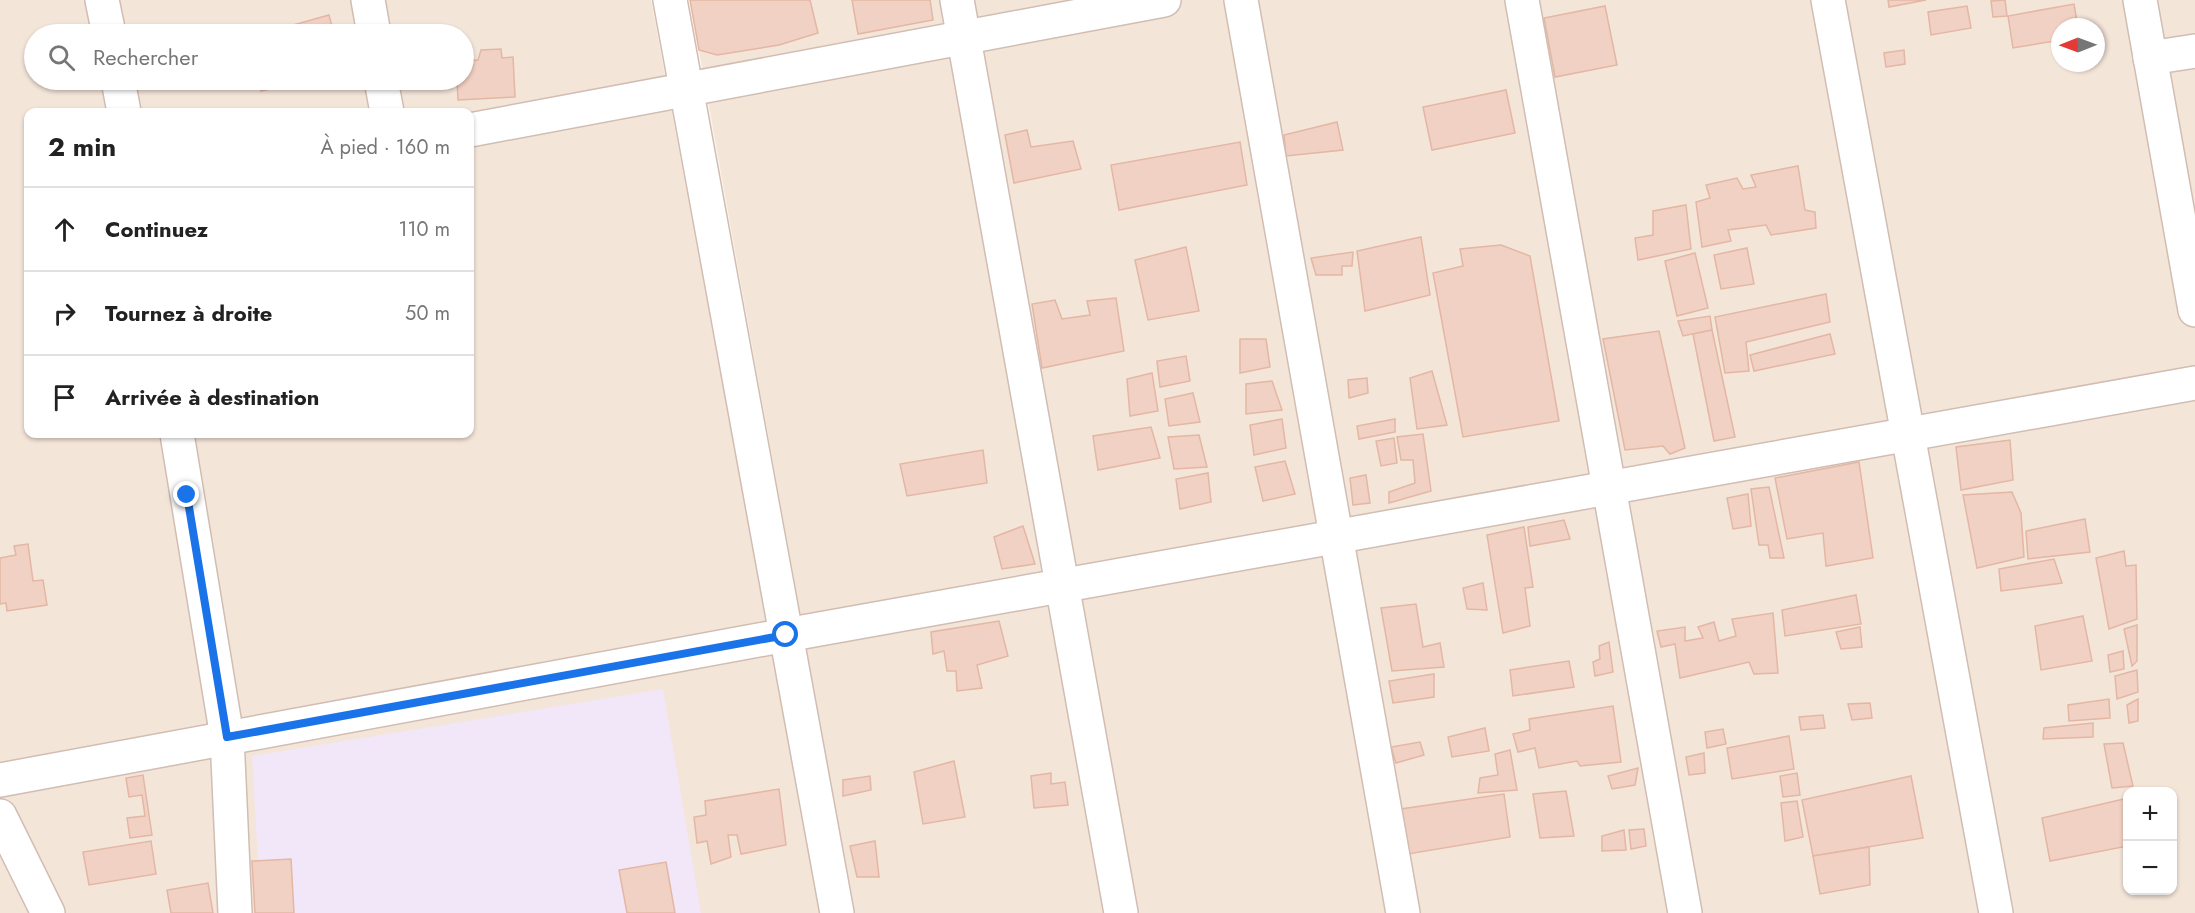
<!DOCTYPE html>
<html lang="fr">
<meta charset="utf-8">
<style>
body{margin:0;font-family:Jost,sans-serif;background:#f6f6f6;color:#222}
.controls{position:absolute;right:18px;bottom:18px;display:grid;overflow:hidden;border-radius:12px;box-shadow:0 2px 4px #0004}
.controls button{width:54px;height:54px;display:grid;place-items:center;padding:0;border:0;border-bottom:2px solid #e0e0e0;background:#fff;color:#222;font:30px sans-serif}
.compass{position:absolute;left:2051px;top:18px;width:54px;height:54px;border-radius:50%;background:#fff;box-shadow:0 2px 4px #0004;rotate:269deg}
.stop{position:absolute;width:18px;height:18px;margin:-14px;border:4px solid #1a73e8;border-radius:50%;background:#fff}
.stop.end{background:#1a73e8;border-color:#fff;box-shadow:0 2px 6px #0008}
.list{margin:0;padding:0;list-style:none}
h2{display:flex;justify-content:space-between;align-items:center;height:78px;margin:0;padding:0 24px;font-size:26px}
h2 small{font-size:20px;font-weight:400;color:#767676}
.list li{display:grid;grid-template-columns:39px 1fr auto;gap:18px;align-items:center;box-sizing:border-box;height:84px;padding:0 24px;border-top:2px solid #e0e0e0}
.list b{display:block;font-size:22px;white-space:nowrap}
.list em{font-size:20px;font-style:normal;color:#767676}
.icon{flex:none;width:33px;height:33px;fill:none;stroke:currentColor;stroke-width:2;stroke-linecap:round;stroke-linejoin:round}
.map{position:relative;flex:none;width:2195px;height:913px;overflow:hidden}
.search{position:absolute;background:#fff;box-shadow:0 2px 4px #0004;left:24px;top:24px;width:450px;height:66px;display:flex;align-items:center;gap:15px;box-sizing:border-box;padding:0 21px;border-radius:33px;color:#767676;font-size:22px}
.panel{position:absolute;background:#fff;box-shadow:0 2px 4px #0004;left:24px;top:108px;width:450px;height:330px;border-radius:12px}
.map>svg:first-child{display:block}
.residential{fill:#f4e5d9;fill-rule:evenodd}
.education{fill:#f1e7f9}
.building{fill:#f1d1c3;stroke:#e4b6a4;stroke-width:1.5}
.lines{fill:none;stroke-linecap:round;stroke-linejoin:round}
.minor-casing{stroke:#d1bdb3;stroke-width:36}
.minor{stroke:#fff;stroke-width:33}
.route{stroke:#1a73e8;stroke-width:8}
</style>
<div class="map">
<svg width="2195" height="913" viewBox="0 0 2195 913">
<rect width="100%" height="100%" fill="#fcf4eb"/>
<g class="residential">
<path d="M0,0H651L821,913H0ZM34,34H464V80H34ZM28,112H470V434H28Z"/>
<path d="M690,0H2195V913H854ZM2060,27H2096V63H2060ZM2128,792H2172V890H2128Z"/>
</g>
<path class="education" d="M663,689L701,913H261L252,756Z"/>
<g class="building">
<path d="M690,0H810L818,33L779,45L717,55L699,50Z"/>
<path d="M852,0H930L933,20L858,34Z"/>
<path d="M1888,0H1926L1889,7Z"/>
<path d="M2005,0L2007,16L1993,17L1991,1Z"/>
<path d="M2074,4L2078,27H2060V40L2013,48L2008,16Z"/>
<path d="M1605,6L1617,65L1555,77L1544,18Z"/>
<path d="M1967,6L1971,28L1931,35L1928,12Z"/>
<path d="M329,15L334,34H288L286,27Z"/>
<path d="M501,49L502,58L513,57L515,97L458,100L457,80H464V61L478,60L481,50Z"/>
<path d="M1904,50L1905,64L1886,67L1884,53Z"/>
<path d="M259,80H283L284,86L261,91Z"/>
<path d="M1506,90L1515,133L1432,150L1423,107Z"/>
<path d="M1337,122L1343,150L1286,156L1284,135Z"/>
<path d="M1027,130L1031,147L1073,141L1081,169L1014,183L1005,135Z"/>
<path d="M1240,142L1247,185L1119,210L1111,165Z"/>
<path d="M1798,166L1805,210L1815,212L1816,228L1771,235L1766,225L1728,230L1731,241L1702,247L1696,202L1710,198L1706,185L1737,178L1743,189L1756,187L1751,175Z"/>
<path d="M1686,205L1691,249L1638,260L1635,238L1653,235V211Z"/>
<path d="M1421,237L1430,295L1365,311L1357,251Z"/>
<path d="M1501,245L1530,256L1559,421L1463,437L1433,273L1463,266L1460,249Z"/>
<path d="M1186,247L1199,311L1148,320L1135,260Z"/>
<path d="M1747,248L1754,284L1721,289L1714,255Z"/>
<path d="M1353,252L1352,266H1342V275H1316L1311,258Z"/>
<path d="M1695,253L1708,308L1677,316L1665,261Z"/>
<path d="M1826,294L1830,322L1746,342L1749,371L1725,373L1715,317Z"/>
<path d="M1116,298L1124,351L1042,368L1032,304L1055,300L1062,319L1090,315L1087,301Z"/>
<path d="M1710,316L1712,330L1683,336L1678,321Z"/>
<path d="M1712,330L1735,437L1714,441L1693,334Z"/>
<path d="M1659,331L1685,448L1670,454L1663,446L1625,450L1603,339Z"/>
<path d="M1830,334L1835,354L1754,371L1750,355Z"/>
<path d="M1240,339H1266L1270,367L1240,373Z"/>
<path d="M1186,356L1190,381L1160,387L1157,361Z"/>
<path d="M1432,371L1447,425L1417,429L1410,378Z"/>
<path d="M1152,373L1158,411L1130,416L1127,379Z"/>
<path d="M1367,378L1368,393L1349,398L1348,380Z"/>
<path d="M1272,381L1282,410L1246,414V384Z"/>
<path d="M1193,393L1200,422L1169,426L1165,399Z"/>
<path d="M1282,419L1286,448L1254,455L1250,425Z"/>
<path d="M1395,419V432L1359,439L1357,426Z"/>
<path d="M1151,427L1160,458L1098,470L1093,436Z"/>
<path d="M1423,434L1431,491L1389,503V492L1415,483L1413,460H1401L1397,437Z"/>
<path d="M1199,435L1207,467L1174,469L1168,437Z"/>
<path d="M1394,438L1397,463L1381,466L1376,441Z"/>
<path d="M2010,440L2013,480L1961,490L1956,447Z"/>
<path d="M983,450L987,483L907,496L900,464Z"/>
<path d="M1285,461L1295,494L1263,501L1255,467Z"/>
<path d="M1859,462L1873,558L1826,566L1823,533L1787,539L1775,478Z"/>
<path d="M1208,473L1211,502L1180,509L1176,479Z"/>
<path d="M1366,475L1370,503L1353,505L1350,478Z"/>
<path d="M1769,487L1784,558H1770L1768,545H1759L1751,489Z"/>
<path d="M2012,492L2021,513L2024,557L1977,568L1963,495Z"/>
<path d="M1748,494L1751,526L1733,529L1727,498Z"/>
<path d="M2085,519L2090,552L2028,559L2026,531Z"/>
<path d="M1564,520L1570,539L1530,546L1528,527Z"/>
<path d="M1023,526L1035,564L1002,569L994,537Z"/>
<path d="M1524,527L1533,587L1525,588L1530,626L1503,633L1487,535Z"/>
<path d="M28,544L33,581L43,580L47,605L7,611L6,603L0,604V558L16,555L14,546Z"/>
<path d="M2124,551L2126,566L2136,565L2137,619L2109,629L2096,558Z"/>
<path d="M2054,559L2062,583L2001,591L1999,569Z"/>
<path d="M1483,583L1487,610L1467,609L1463,588Z"/>
<path d="M1856,595L1861,624L1785,636L1782,610Z"/>
<path d="M1416,604L1423,647L1440,643L1444,667L1392,671L1381,608Z"/>
<path d="M1773,613L1778,673L1754,674L1749,662L1680,678L1675,644L1661,647L1657,631L1685,627V641L1703,638L1698,627L1714,622L1719,641L1736,636L1732,619Z"/>
<path d="M2083,616L2092,661L2041,670L2035,626Z"/>
<path d="M999,621L1008,656L977,665L982,688L957,691L956,671H947L944,651L933,654L931,632Z"/>
<path d="M2137,625V661L2132,666L2124,629Z"/>
<path d="M1860,627L1862,647L1841,649L1836,632Z"/>
<path d="M1609,642L1613,672L1595,676L1593,662L1600,659L1599,646Z"/>
<path d="M2123,651L2124,669L2110,672L2108,655Z"/>
<path d="M1569,661L1574,687L1513,696L1510,670Z"/>
<path d="M2137,670L2138,692L2117,699L2115,676Z"/>
<path d="M1434,674V697L1393,703L1389,681Z"/>
<path d="M2109,699L2110,718L2069,721L2068,705Z"/>
<path d="M2138,699V721L2129,723L2127,705Z"/>
<path d="M1870,703L1872,718L1852,720L1848,704Z"/>
<path d="M1613,706L1621,762L1580,766L1577,761L1539,768L1535,748L1518,752L1513,734L1530,730L1529,719Z"/>
<path d="M1823,715L1825,728L1801,730L1799,717Z"/>
<path d="M2093,723V737L2043,739L2044,728Z"/>
<path d="M1485,728L1489,751L1452,757L1448,737Z"/>
<path d="M1723,729L1726,744L1707,748L1705,732Z"/>
<path d="M1789,736L1794,769L1732,779L1727,748Z"/>
<path d="M1420,742L1424,755L1396,763L1391,747Z"/>
<path d="M2123,743L2133,786L2112,788L2104,744Z"/>
<path d="M1510,750L1517,790L1478,793L1480,778L1498,775L1495,754Z"/>
<path d="M1704,753L1705,773L1689,775L1686,757Z"/>
<path d="M954,761L965,817L923,824L914,772Z"/>
<path d="M1638,768L1635,785L1612,789L1608,776Z"/>
<path d="M1051,773V784L1065,782L1068,805L1034,808L1031,776Z"/>
<path d="M1797,773L1800,795L1783,797L1780,776Z"/>
<path d="M143,775L152,835L130,838L127,818L145,816L142,795L129,797L126,778Z"/>
<path d="M870,776L871,790L843,796V780Z"/>
<path d="M1911,776L1923,838L1813,856L1802,800Z"/>
<path d="M779,789L786,845L741,854L737,835H728L731,857L711,864L707,841L697,843L694,817L706,815L705,801Z"/>
<path d="M1566,791L1574,836L1540,838L1533,794Z"/>
<path d="M1504,794L1510,837L1408,854L1401,809Z"/>
<path d="M2128,798V846L2050,861L2042,818Z"/>
<path d="M1797,801L1803,837L1785,841L1781,803Z"/>
<path d="M1644,829L1646,846L1631,849L1629,830Z"/>
<path d="M1624,830L1626,850L1602,851V836Z"/>
<path d="M151,841L156,874L89,885L83,852Z"/>
<path d="M875,841L879,877H857L850,846Z"/>
<path d="M1869,847L1870,885L1820,894L1813,856Z"/>
<path d="M291,859L294,913H255L252,861Z"/>
<path d="M666,862L675,913H627L619,870Z"/>
<path d="M208,883L213,913H171L167,890Z"/>
</g>
<g class="lines">
<defs>
<g id="minor">
<path d="M102,0L109,34"/>
<path d="M368,0L374,34"/>
<path d="M670,0L837,913"/>
<path d="M957,0L1121,913"/>
<path d="M1241,0L1403,913"/>
<path d="M1522,0L1685,913"/>
<path d="M1828,0L1996,913"/>
<path d="M2140,0L2195,310"/>
<path d="M2150,58L2195,51"/>
<path d="M118,80L124,112"/>
<path d="M381,80L387,112"/>
<path d="M470,130L1164,0"/>
<path d="M177,434L227,737L235,913"/>
<path d="M0,780L786,635L2195,383"/>
<path d="M0,816L48,913"/>
</g>
</defs>
<use href="#minor" class="minor-casing"/>
<use href="#minor" class="minor"/>
</g>
<g class="lines">
<path class="route" d="M187,495L227,737L786,635"/>
</g>
</svg>
<div class="controls">
<button>+</button>
<button>−</button>
</div>
<svg class="compass" viewBox="-18 -18 36 36"><path d="M0-13l5 13h-10z" fill="#e53935"/><path d="M0 13l5-13h-10z" fill="#767676"/></svg>
<div class="stop" style="left:786px;top:635px"></div>
<div class="stop end" style="left:187px;top:495px"></div>
<div class="search"><svg class="icon" aria-label="search" viewBox="0 0 24 24"><circle cx="10" cy="10" r="6"/><path d="M15 15l6 6"/></svg>Rechercher</div>
<section class="panel">
<h2>2 min<small>À pied · 160 m</small></h2>
<ul class="list">
<li><svg class="icon" aria-label="ahead" viewBox="0 0 24 24"><path d="M12 20V5M6 11l6-6 6 6"/></svg><div><b>Continuez</b></div><em>110 m</em></li>
<li><svg class="icon" aria-label="right" viewBox="0 0 24 24"><path d="M7 20v-9h11M14 6l5 5-5 5"/></svg><div><b>Tournez à droite</b></div><em>50 m</em></li>
<li><svg class="icon" aria-label="arrive" viewBox="0 0 24 24"><path d="M6 21V4h12l-3 4 3 4H6"/></svg><div><b>Arrivée à destination</b></div></li>
</ul>
</section>
</div>
